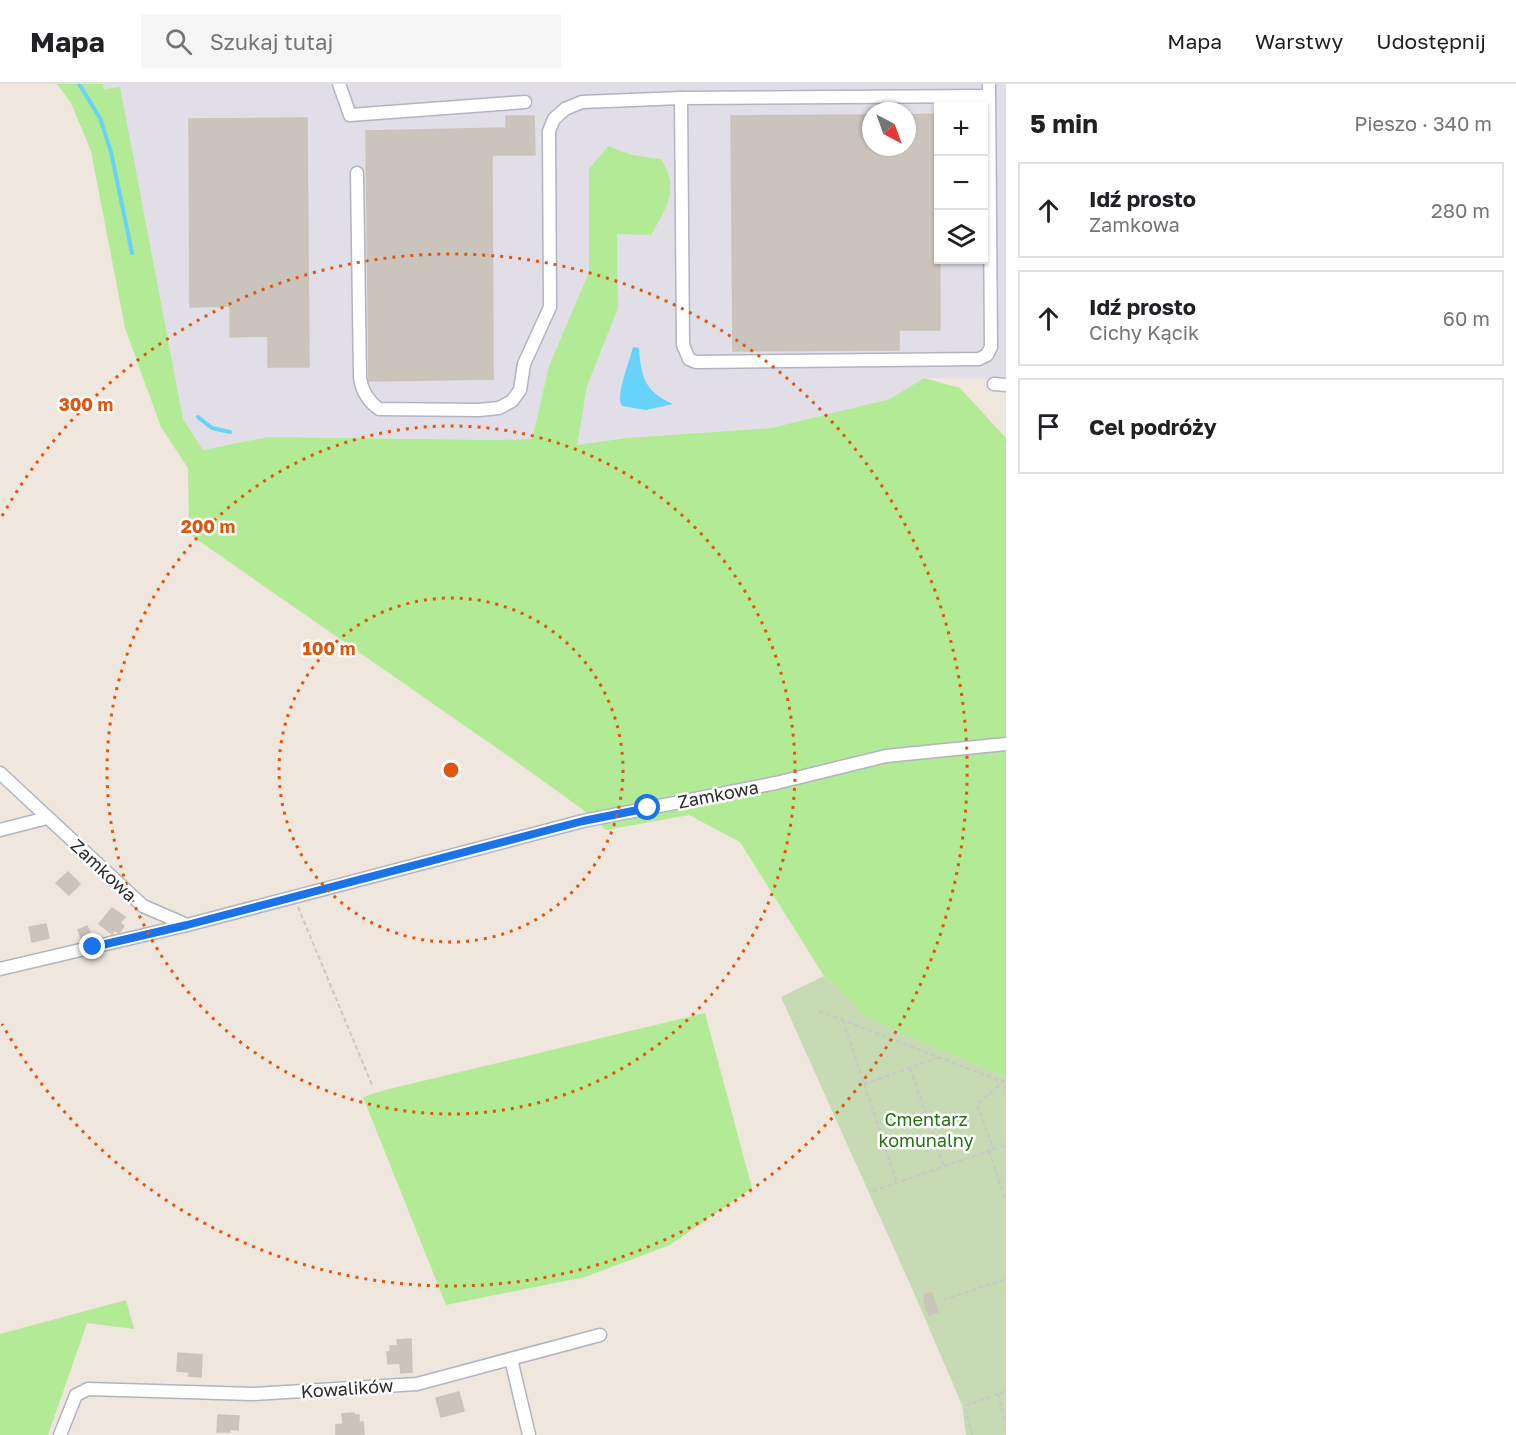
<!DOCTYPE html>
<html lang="pl">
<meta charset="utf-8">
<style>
body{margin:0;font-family:"Golos Text",sans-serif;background:#f6f6f6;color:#202124}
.controls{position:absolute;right:18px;top:18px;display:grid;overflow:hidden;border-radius:0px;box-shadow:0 2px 4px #0004}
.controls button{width:54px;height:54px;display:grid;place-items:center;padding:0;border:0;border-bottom:2px solid #e0e0e0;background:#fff;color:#202124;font:30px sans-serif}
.compass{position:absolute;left:862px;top:18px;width:54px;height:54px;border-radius:50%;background:#fff;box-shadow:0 2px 4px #0004;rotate:139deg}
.stop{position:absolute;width:18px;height:18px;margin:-14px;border:4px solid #1a73e8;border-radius:50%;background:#fff}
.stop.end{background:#1a73e8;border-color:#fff;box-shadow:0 2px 6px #0008}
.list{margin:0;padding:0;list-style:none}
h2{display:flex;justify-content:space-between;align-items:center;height:78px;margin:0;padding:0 24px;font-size:26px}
h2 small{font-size:20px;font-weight:400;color:#757577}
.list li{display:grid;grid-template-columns:39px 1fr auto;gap:18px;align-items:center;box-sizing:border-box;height:96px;margin:0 12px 12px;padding:0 12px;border:2px solid #e0e0e0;border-radius:0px}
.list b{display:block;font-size:22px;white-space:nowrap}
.list p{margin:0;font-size:20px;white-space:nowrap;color:#757577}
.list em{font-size:20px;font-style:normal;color:#757577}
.icon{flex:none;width:33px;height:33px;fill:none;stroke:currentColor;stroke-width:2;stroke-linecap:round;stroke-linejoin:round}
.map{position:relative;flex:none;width:1006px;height:1351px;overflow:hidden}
header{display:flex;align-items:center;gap:36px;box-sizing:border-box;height:84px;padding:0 30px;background:#fff;border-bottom:2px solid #e0e0e0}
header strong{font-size:28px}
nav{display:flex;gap:33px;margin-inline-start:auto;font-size:21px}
.search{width:420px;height:54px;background:#f6f6f6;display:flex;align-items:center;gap:15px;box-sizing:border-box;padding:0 21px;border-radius:0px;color:#757577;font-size:22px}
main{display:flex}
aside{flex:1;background:#fff}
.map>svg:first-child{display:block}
.industrial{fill:#e1dee7;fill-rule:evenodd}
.green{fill:#b2ea95}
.cemetery{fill:#c6dab3}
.water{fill:#67d3fa}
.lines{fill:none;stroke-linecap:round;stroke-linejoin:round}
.stream{stroke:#67d3fa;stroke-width:4}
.building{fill:#cac4bd;stroke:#cbc4b6;stroke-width:1.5}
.minor-casing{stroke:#b1b4c1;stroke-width:15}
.path{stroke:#c8c8c8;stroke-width:2;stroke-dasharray:4.5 3;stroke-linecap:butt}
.minor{stroke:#fff;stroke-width:12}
.route{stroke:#1a73e8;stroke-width:8}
.ring{fill:none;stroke:#df570e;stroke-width:3;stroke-dasharray:3 6}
.labels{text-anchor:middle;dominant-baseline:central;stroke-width:5;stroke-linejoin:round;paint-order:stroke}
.street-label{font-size:18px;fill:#2c2c2c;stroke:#fff}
.park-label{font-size:18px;fill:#277114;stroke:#fff}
.centre{fill:#df570e;stroke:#fff;stroke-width:3}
.ring-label{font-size:18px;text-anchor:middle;font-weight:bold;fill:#df570e;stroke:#fff;stroke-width:5;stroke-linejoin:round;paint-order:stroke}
</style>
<header>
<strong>Mapa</strong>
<div class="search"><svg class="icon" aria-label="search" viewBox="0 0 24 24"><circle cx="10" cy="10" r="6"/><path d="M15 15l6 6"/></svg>Szukaj tutaj</div>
<nav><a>Mapa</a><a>Warstwy</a><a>Udostępnij</a></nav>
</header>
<main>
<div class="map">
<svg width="1006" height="1351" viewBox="0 0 1006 1351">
<rect width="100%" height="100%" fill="#efe7dd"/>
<path class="industrial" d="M103,0H1006V295L924,294L890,315L771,344L627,354L576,361L587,302L618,224L617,149L661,75L632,71L608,62L589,85V188L549,282L532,355L494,356L267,353L203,366L183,335L119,3L104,5ZM938,22H984V176H938ZM871,27H907V63H871Z"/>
<g class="green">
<path d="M57,0H103L104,5L120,3L183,335L203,366L267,353L494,356L532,355L549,282L589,188V85L608,62L632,71L661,75C680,105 667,123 651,151L617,150L618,224L587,302L577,361L627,354L771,344L890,315L924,294L960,304L1006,354V994L866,933L824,892L740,758L689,731L606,746L582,725L514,676L189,450L188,384L161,343L125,244L91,67L71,19Z"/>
<path d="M705,929L752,1104L670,1161L585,1193L446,1221L363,1013L385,1006Z"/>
<path d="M126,1216L134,1245L87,1239L48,1351H0V1250Z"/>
</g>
<path class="cemetery" d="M824,892L866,933L1006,994V1351H966L962,1321L914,1209L781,913Z"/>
<path class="water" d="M633,263L639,264C641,293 645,308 673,320L646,326L622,322C615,311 630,277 633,263Z"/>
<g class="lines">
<g class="stream">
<path d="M79,0L100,34L111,68L132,169"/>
<path d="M198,333L212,344L230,348"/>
</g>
</g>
<g class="building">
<path d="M939,30L940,246H899V266L733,267L731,32L871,31V63H907V31Z"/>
<path d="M506,32H534L535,71H492L493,295L369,297L366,47L506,44Z"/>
<path d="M307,34L309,283H268V252L230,253V222L190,223L189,35Z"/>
<path d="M68,788L80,800L69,811L56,799Z"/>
<path d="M112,824L125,833L120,839L124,842L119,849L114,846L112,850L99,840Z"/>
<path d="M46,840L49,854L32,858L29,843Z"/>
<path d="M87,842L93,855L82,857L78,846Z"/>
<path d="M932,1209L938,1228L929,1231L928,1226H926L924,1211Z"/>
<path d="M411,1255L412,1288L401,1289L400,1279L388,1280L387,1268H390V1262H398L397,1256Z"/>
<path d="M178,1269L202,1271L201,1293L189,1292V1288L177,1287Z"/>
<path d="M459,1308L464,1327L441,1333L436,1314Z"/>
<path d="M354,1329L355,1331H359V1339L363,1338L364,1351H336V1341L343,1340L342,1330Z"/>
<path d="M218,1331L239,1332L238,1346L230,1345V1348H217Z"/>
</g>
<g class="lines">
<defs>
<g id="minor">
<path d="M339,0L350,31L525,18"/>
<path d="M681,14L683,261L689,275L696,278L979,275L987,271L991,263L989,0"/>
<path d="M357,89L360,294C362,308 368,317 379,325L479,326L499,324L512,317L520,306L524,280L550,223L549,47L554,35L565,25L582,18L681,14L989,12"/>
<path d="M994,300L1006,301"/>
<path d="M0,689L143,822L187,841L583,737L776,699L886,672L1006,660"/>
<path d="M0,746L47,734"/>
<path d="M0,885L187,841"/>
<path d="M511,1275L529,1351"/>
<path d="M60,1351L76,1311L88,1305L253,1310L417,1300L600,1251"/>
</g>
</defs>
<use href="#minor" class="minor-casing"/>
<g class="path">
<path d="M298,823L372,1001"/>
<path d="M819,927L1003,998L977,1020L994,1066"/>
<path d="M843,936L897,1099"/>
<path d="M910,984L944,1083"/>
<path d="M1006,995L1003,998L1006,1006"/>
<path d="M864,1000L940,973"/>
<path d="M989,1067L1006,1117"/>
<path d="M873,1107L1006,1061"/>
<path d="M943,1216L1006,1195"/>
<path d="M998,1310L1006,1341"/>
<path d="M972,1351L965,1322L1006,1307"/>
</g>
<use href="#minor" class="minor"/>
</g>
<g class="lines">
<path class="route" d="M93,863L187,841L583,737L648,724"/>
</g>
<g class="ring">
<circle cx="451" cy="686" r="172"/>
<circle cx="451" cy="686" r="344"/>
<path d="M2 432A516 516 0 1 1 2 940"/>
</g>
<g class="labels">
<g class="street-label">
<text transform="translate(718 710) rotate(-11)">Zamkowa</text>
<text transform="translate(104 786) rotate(43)">Zamkowa</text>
<text transform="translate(347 1304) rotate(-4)">Kowalików</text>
</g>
<g class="park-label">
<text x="926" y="1035">Cmentarz<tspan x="926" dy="21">komunalny</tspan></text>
</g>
</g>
<circle cx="451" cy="686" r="9" class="centre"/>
<g class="ring-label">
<text x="86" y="327">300 m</text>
<text x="208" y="449">200 m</text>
<text x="329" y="571">100 m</text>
</g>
</svg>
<div class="controls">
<button>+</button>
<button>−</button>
<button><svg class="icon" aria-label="layers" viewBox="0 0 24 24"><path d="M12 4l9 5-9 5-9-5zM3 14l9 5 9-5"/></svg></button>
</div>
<svg class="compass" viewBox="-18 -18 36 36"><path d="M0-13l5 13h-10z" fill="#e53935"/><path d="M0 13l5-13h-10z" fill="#757577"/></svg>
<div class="stop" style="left:648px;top:724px"></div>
<div class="stop end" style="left:93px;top:863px"></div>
</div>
<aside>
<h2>5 min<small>Pieszo · 340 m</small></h2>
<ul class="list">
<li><svg class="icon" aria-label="ahead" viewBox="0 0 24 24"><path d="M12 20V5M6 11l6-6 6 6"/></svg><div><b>Idź prosto</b><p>Zamkowa</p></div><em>280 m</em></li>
<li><svg class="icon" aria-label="ahead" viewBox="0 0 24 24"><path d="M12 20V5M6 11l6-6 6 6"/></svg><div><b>Idź prosto</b><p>Cichy Kącik</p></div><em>60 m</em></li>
<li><svg class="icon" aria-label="arrive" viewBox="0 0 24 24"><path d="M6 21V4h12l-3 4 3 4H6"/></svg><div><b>Cel podróży</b></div></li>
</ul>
</aside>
</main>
